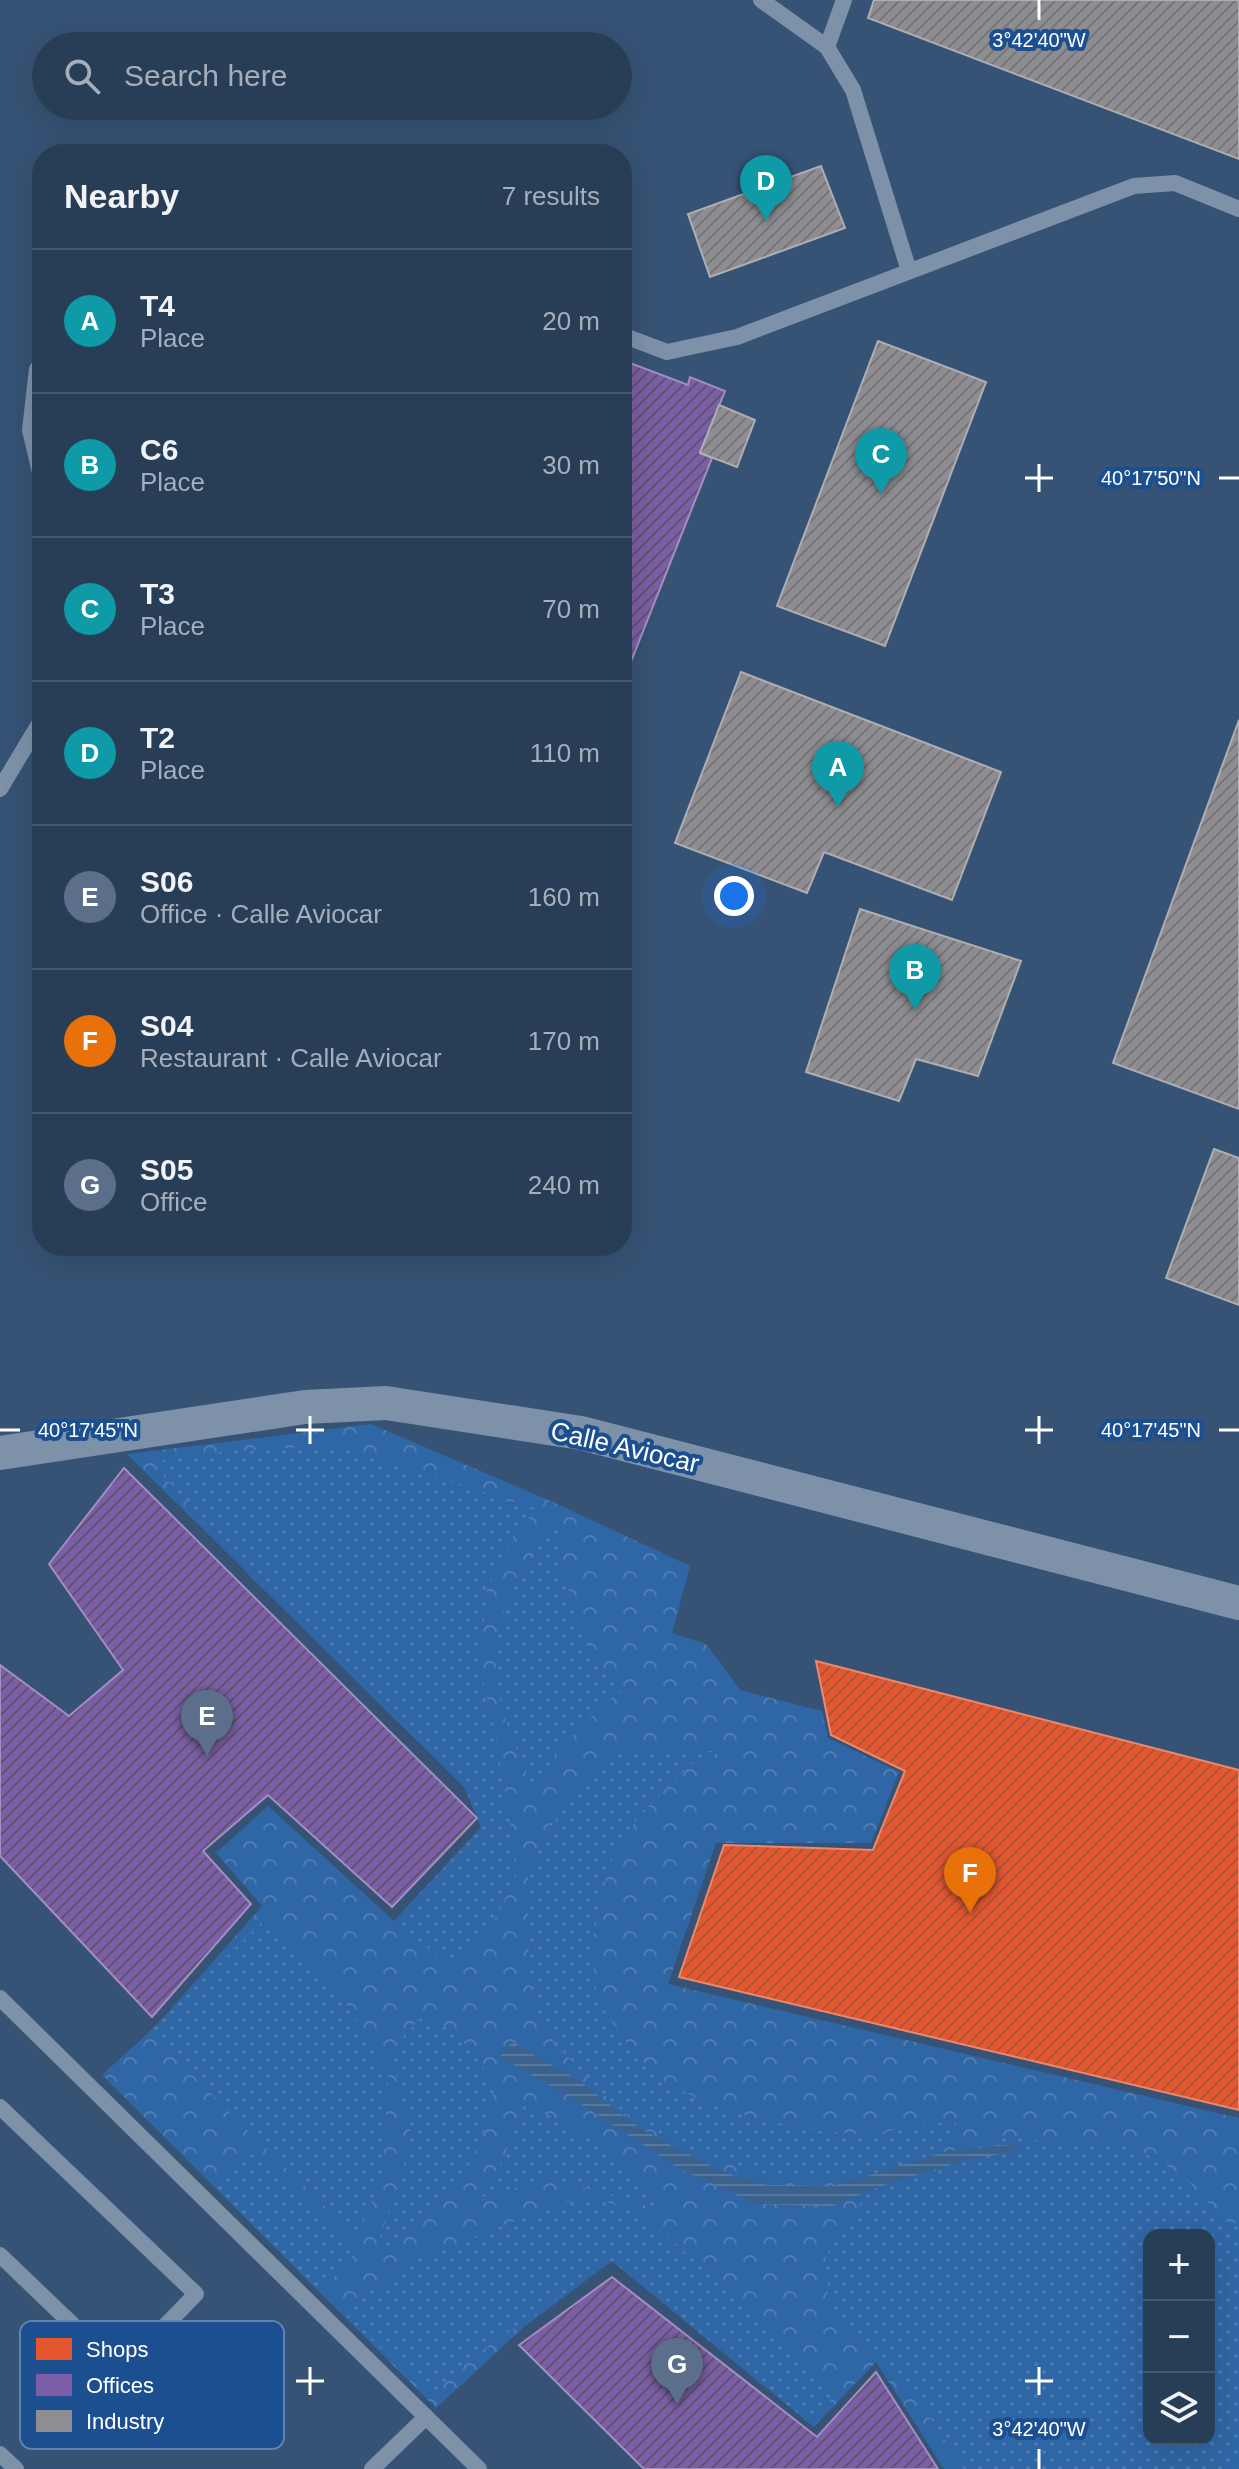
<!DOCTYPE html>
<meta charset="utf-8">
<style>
body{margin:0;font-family:Arial,sans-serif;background:#344961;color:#f1f3f6}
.controls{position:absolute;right:24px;bottom:24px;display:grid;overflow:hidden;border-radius:16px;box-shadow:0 8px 32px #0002}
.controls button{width:72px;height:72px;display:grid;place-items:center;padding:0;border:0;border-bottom:2px solid #44576d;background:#283e57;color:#f1f3f6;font:40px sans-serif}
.you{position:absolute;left:734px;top:896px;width:28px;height:28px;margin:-20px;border:6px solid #fff;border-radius:50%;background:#1a73e8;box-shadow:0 0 0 12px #1a73e833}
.badge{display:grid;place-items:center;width:52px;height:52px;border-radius:50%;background:#90b9f0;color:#fff;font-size:26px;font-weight:700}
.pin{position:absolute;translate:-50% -66px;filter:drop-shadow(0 2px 4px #0008)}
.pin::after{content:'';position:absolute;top:42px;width:28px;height:24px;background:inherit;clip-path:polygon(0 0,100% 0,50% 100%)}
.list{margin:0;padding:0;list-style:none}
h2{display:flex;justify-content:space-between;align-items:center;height:104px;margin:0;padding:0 32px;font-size:34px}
h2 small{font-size:26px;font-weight:400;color:#a5aeba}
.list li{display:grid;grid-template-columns:52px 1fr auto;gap:24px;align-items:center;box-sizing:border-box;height:144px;padding:0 32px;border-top:2px solid #44576d}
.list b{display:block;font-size:30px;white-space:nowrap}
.list p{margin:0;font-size:26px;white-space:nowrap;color:#a5aeba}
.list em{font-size:26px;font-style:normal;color:#a5aeba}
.icon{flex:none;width:44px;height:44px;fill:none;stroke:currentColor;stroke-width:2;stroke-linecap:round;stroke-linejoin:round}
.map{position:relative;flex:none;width:1239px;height:2469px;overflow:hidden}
.search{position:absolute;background:#283e57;box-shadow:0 8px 32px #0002;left:32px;top:32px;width:600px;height:88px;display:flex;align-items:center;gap:20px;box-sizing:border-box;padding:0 28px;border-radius:44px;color:#a5aeba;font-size:30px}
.panel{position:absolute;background:#283e57;box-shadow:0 8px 32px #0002;left:32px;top:144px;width:600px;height:1112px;border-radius:32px}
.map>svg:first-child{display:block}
.park{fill:url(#park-crowns);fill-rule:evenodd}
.garden{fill:url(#garden-dots);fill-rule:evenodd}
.water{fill:url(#water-rules)}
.shops{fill:url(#shops-hatch);stroke:#ec896d;stroke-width:2}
.offices{fill:url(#offices-hatch);stroke:#a38ec1;stroke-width:2}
.industry{fill:url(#industry-hatch);stroke:#afafb3;stroke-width:2}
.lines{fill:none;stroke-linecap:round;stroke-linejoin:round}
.service{stroke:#7d92a8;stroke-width:16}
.minor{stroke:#7d92a8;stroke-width:34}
.ticks{fill:none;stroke:#fff;stroke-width:3}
.labels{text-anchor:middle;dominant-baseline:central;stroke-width:8;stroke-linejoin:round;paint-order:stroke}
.street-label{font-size:26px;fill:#fff;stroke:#1b4f8f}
.key{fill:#1b4f8f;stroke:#5f84b1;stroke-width:2}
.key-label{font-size:22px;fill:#fff}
.ticks-label{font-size:20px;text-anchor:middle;fill:#fff;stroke:#1b4f8f;stroke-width:8;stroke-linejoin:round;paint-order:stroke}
</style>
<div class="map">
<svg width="1239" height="2469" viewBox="0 0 1239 2469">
<defs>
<pattern id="park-crowns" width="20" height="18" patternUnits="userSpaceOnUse" patternTransform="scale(2)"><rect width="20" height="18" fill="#2f66a5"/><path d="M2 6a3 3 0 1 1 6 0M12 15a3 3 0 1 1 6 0" fill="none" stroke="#4e7db2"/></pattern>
<pattern id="garden-dots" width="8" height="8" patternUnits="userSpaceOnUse" patternTransform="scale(2)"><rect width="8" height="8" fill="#2f66a5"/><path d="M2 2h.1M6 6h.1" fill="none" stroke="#4e7db2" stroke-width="1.8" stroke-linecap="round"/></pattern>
<pattern id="water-rules" width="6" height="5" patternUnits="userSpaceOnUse" patternTransform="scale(2)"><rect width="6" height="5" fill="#3b618d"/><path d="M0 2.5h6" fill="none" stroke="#58799e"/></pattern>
<pattern id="shops-hatch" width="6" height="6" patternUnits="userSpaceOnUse" patternTransform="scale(2)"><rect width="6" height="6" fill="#e4572e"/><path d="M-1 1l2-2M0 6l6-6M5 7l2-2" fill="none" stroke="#af5338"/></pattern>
<pattern id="offices-hatch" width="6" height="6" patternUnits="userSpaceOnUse" patternTransform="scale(2)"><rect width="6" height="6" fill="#7b5ea7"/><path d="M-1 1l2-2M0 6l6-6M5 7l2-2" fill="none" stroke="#5f5370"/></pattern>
<pattern id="industry-hatch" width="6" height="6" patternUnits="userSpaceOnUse" patternTransform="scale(2)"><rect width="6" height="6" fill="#8d8d92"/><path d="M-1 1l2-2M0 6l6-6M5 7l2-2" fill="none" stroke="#76767a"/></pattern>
</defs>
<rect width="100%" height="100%" fill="#365274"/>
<path class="park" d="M371,1424L553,1502L690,1566L672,1633L706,1644L740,1690L822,1711L828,1738L899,1772L871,1843H716L668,1984L1239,2118V2469H944L876,2362L814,2427L612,2261L524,2327L436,2408L102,2075L156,2026L262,1906L216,1853L268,1806L394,1921L481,1827L465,1788L127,1454ZM1149,2235H1209V2439H1149Z"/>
<g class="garden">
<path d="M336,1445L537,1509L512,1538L487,1589L480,1668L496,1738L518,1871L497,1916L450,1966L394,1921L481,1828L465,1788L247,1573L152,1462L204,1453Z"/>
<path d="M556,1518L562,1570L591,1656L620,1692C583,1720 557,1750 533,1790C523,1763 502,1718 498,1690C487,1624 519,1570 556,1518Z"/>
<path d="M659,1749L691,1753L732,1751L692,1763L638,1817L609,1864L591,1949L598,2002L629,2046L659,2079L709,2104L758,2119L818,2131L870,2135L906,2127L958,2121L933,2156L881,2174L773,2178L693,2150L631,2119L594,2085L552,2040L531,1998L528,1936V1876L545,1834L573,1797L619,1751Z"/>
<path d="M263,1921L336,1987L388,2076L383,2176L357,2238L149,2032Z"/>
<path d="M421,2018L449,2027L478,2058L494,2088L489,2121L468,2166L424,2223L374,2254L400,2181L411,2134L401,2096L392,2048Z"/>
<path d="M524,2106L554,2117L606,2150L669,2212L550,2178L475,2199L501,2164Z"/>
<path d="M1005,2135L1068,2146H1133L1183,2176L1227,2222L1239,2224V2455L1232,2469H964L927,2413L848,2332L829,2299L825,2260L842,2219L836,2234L870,2192L931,2174L980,2147L997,2145ZM1149,2235H1209V2300L1230,2330L1209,2305V2439H1149Z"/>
<path d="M253,2154L356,2252L320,2293L216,2188Z"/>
<path d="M587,2196L641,2213L740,2301L832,2397L814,2427L612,2261L465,2362L433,2394L346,2318L373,2287L381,2288L415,2261L532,2214Z"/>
</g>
<path class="water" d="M511,2042L578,2080L633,2123L662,2141L713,2167L741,2178L768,2185L834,2186L951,2150L964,2151L997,2145L1024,2147L1012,2152L966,2160L884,2185L832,2206L756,2204L680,2169L567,2095L500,2057Z"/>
<path class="shops" d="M816,1661L1239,1770V2110L679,1977L724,1845L873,1850L905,1771L831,1735Z"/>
<g class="offices">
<path d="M622,360L688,385L690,377L725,391L700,453L712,458L626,674L622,673Z"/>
<path d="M124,1468L477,1818L392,1907L268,1795L203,1851L251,1904L152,2017L0,1856V1665L69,1716L123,1670L49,1564Z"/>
<path d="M612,2277L817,2437L876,2372L938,2469H644L519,2345Z"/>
</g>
<g class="industry">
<path d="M874,0H1239V159L868,18Z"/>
<path d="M821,166L845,228L710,277L688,214Z"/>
<path d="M878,341L986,382L885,646L777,606Z"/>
<path d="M719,405L755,420L737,467L700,453Z"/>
<path d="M741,672L1001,772L952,900L824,852L807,893L675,843Z"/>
<path d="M1239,720V1109L1113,1063Z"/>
<path d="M860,909L1021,961L978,1076L916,1059L899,1101L806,1072Z"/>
<path d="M1214,1149L1239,1158V1305L1166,1278Z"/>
</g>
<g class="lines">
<g class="service">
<path d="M761,0L827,47L853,90L909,271"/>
<path d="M827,47L844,0"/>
<path d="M622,335L667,352L737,337L1134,186L1175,183L1239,209"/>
<path d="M42,363L37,369L30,430L42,481"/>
<path d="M0,789L42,719"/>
<path d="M0,1998L479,2469"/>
<path d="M0,2107L196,2294L121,2371L0,2255"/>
<path d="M0,2454L16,2469"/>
<path d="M372,2469L426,2417"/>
</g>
<path class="minor" d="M0,1453L305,1407L386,1403L581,1433L1239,1603"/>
</g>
<path class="ticks" d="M1039,0V20M1039,464V492M1025,478H1053M1219,478H1239M310,1416V1444M1039,1416V1444M0,1430H20M296,1430H324M1025,1430H1053M1219,1430H1239M310,2367V2395M1039,2367V2395M296,2381H324M1025,2381H1053M1039,2449V2469"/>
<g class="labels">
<g class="street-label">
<text transform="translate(625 1447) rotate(13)">Calle Aviocar</text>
</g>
</g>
<rect x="20" y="2321" width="264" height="128" rx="12" class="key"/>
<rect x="36" y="2338" width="36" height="22" fill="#e4572e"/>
<rect x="36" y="2374" width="36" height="22" fill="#7b5ea7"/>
<rect x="36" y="2410" width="36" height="22" fill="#8d8d92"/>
<g class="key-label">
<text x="86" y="2357">Shops</text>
<text x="86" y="2393">Offices</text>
<text x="86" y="2429">Industry</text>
</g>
<g class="ticks-label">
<text x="1039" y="47">3°42'40"W</text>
<text x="1151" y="485">40°17'50"N</text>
<text x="88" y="1437">40°17'45"N</text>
<text x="1151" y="1437">40°17'45"N</text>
<text x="1039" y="2436">3°42'40"W</text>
</g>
</svg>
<div class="controls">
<button>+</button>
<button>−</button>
<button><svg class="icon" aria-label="layers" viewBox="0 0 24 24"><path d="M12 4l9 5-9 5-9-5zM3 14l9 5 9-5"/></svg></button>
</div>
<div class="you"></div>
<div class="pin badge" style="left:838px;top:807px;background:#0f9aa8">A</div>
<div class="pin badge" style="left:915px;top:1010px;background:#0f9aa8">B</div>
<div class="pin badge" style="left:881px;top:494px;background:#0f9aa8">C</div>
<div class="pin badge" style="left:766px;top:221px;background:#0f9aa8">D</div>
<div class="pin badge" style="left:207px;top:1756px;background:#5c6f8a">E</div>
<div class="pin badge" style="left:970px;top:1913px;background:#e8710a">F</div>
<div class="pin badge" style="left:677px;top:2404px;background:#5c6f8a">G</div>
<div class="search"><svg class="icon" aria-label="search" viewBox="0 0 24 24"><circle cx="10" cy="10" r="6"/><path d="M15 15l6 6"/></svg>Search here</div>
<section class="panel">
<h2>Nearby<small>7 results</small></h2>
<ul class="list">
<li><span class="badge" style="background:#0f9aa8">A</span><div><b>T4</b><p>Place</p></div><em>20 m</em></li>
<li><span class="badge" style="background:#0f9aa8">B</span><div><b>C6</b><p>Place</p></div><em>30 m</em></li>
<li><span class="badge" style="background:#0f9aa8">C</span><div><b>T3</b><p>Place</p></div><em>70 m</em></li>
<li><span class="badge" style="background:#0f9aa8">D</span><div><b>T2</b><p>Place</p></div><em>110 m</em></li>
<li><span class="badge" style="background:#5c6f8a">E</span><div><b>S06</b><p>Office · Calle Aviocar</p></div><em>160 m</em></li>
<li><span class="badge" style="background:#e8710a">F</span><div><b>S04</b><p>Restaurant · Calle Aviocar</p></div><em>170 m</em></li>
<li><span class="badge" style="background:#5c6f8a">G</span><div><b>S05</b><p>Office</p></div><em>240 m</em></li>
</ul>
</section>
</div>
